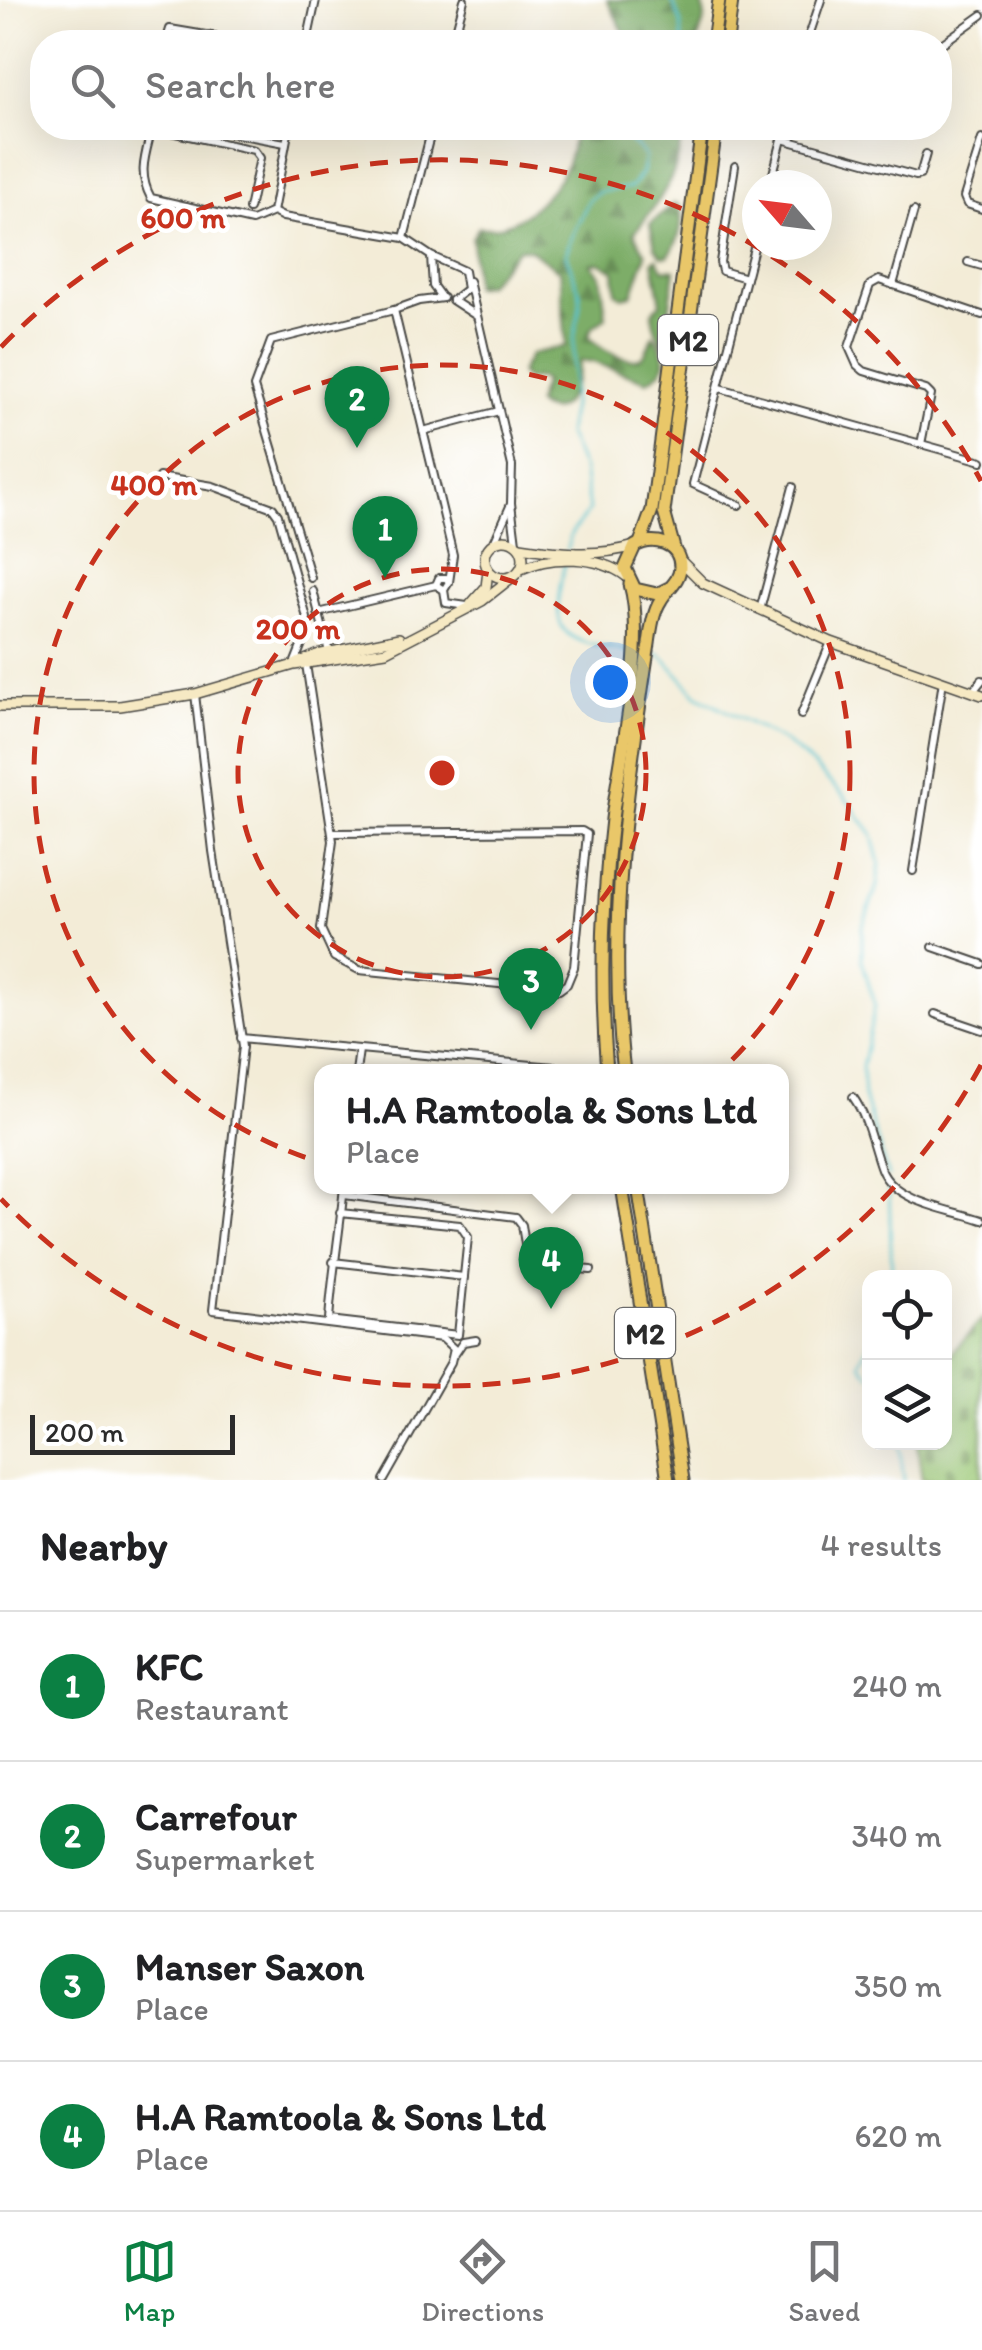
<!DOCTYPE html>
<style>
body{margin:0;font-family:Itim,sans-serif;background:#f2f2f2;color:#202124}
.controls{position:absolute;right:30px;bottom:30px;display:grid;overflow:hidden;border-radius:20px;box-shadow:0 10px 40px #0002}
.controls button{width:90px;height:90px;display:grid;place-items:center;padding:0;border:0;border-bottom:2px solid #e0e0e0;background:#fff;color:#202124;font:50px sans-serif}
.compass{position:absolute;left:742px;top:170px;width:90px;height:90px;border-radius:50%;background:#fff;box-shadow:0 10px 40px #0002;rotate:298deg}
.scale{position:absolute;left:30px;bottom:25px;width:205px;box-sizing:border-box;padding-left:10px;border:5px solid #2b2b2b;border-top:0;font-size:28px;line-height:35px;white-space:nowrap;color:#2b2b2b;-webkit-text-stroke:8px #fff;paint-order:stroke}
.you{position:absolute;left:610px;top:682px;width:35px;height:35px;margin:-25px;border:8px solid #fff;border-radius:50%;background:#1a73e8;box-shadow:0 0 0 15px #1a73e833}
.badge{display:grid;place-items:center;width:65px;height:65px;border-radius:50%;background:#0b8043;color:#fff;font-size:32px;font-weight:700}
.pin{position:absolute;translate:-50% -82px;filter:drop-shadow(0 2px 5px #0008)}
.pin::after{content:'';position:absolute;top:52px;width:35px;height:30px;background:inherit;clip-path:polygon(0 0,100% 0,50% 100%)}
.popup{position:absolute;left:314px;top:1064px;width:475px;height:130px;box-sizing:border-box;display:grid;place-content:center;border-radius:20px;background:#fff;filter:drop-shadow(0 2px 8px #0005);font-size:32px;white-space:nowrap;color:#757577}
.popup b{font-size:38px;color:#202124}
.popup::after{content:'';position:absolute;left:50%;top:100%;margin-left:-20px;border:20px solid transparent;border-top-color:#fff}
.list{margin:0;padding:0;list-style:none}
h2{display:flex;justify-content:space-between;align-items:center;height:130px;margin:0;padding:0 40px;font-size:42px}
h2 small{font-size:32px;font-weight:400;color:#757577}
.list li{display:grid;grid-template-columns:65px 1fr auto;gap:30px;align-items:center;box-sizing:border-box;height:150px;padding:0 40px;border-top:2px solid #e0e0e0}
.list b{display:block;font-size:38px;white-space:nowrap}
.list p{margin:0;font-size:32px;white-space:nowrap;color:#757577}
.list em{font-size:32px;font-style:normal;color:#757577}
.icon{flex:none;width:55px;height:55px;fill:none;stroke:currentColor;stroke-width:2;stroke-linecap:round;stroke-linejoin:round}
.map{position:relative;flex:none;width:982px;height:1480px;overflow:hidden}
.search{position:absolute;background:#fff;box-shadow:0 10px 40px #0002;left:30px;right:30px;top:30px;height:110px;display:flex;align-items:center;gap:25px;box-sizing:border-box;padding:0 35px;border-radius:40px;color:#757577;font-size:38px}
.sheet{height:730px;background:#fff}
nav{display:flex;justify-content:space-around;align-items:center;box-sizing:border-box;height:140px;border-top:2px solid #e0e0e0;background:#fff;font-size:28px;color:#757577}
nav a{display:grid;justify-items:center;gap:5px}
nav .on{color:#0b8043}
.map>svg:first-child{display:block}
.forest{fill:url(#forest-firs);stroke:#546c4a;stroke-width:2.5}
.cemetery{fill:url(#cemetery-stones);stroke:#647a51;stroke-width:2.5}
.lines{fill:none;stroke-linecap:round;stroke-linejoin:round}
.stream{stroke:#57c3d0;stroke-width:2.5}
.street-casing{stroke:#494845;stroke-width:10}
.secondary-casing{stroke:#494845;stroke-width:12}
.highway-casing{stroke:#494845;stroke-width:15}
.street{stroke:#fff;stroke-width:6}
.secondary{stroke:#f6e9c3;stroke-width:9}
.highway{stroke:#e9c769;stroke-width:11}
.ring{fill:none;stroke:#c8321e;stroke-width:5;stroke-dasharray:18 12}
.labels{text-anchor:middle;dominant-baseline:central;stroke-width:9;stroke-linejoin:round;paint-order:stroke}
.shield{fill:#fff;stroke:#6b6b6b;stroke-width:2.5}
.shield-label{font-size:30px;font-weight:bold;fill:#2b2b2b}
.centre{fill:#c8321e;stroke:#fff;stroke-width:5}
.ring-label{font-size:30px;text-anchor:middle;font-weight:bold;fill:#c8321e;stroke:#fff;stroke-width:9;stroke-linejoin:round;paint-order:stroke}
</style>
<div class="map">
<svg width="982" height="1480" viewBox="0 0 982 1480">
<defs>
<pattern id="forest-firs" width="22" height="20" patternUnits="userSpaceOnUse" patternTransform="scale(2.5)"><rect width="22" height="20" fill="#7dad68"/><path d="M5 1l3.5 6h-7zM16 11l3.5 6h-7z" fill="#678d56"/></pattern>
<pattern id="cemetery-stones" width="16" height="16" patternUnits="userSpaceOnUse" patternTransform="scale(2.5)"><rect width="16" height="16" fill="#9cc977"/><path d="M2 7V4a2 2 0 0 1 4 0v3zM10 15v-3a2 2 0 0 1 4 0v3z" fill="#7fa362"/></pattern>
</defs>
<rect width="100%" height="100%" fill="#fff"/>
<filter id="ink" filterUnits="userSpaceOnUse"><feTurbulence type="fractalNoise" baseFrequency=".01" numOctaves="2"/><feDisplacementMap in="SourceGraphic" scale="20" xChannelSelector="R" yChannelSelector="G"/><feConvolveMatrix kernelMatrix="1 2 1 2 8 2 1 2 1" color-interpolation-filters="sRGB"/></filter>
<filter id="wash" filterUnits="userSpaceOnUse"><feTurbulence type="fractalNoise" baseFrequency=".0048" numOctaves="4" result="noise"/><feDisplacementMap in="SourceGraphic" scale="40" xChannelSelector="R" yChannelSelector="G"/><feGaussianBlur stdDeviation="2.25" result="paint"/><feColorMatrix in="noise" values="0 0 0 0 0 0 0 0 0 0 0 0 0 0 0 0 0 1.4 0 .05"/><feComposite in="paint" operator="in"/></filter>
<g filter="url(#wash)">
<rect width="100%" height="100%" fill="#f3ecd7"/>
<g class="forest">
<path d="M607,0H702L705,18L697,42H629Z"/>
<path d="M576,128H680C684,169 660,201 634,233L646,254L632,295L622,297L616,293L614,271L599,262L591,264L601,276L606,317L591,328L589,337C598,347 628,365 642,357C647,354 650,340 653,335C668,354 671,369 647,381L593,362L580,361C577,382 565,426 536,404L544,381L538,378L526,380L520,373L531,354L566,346L560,271L529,249H518L487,284L474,287L472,238L479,227C514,234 551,196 566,166C571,155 572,140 576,128Z"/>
<path d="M675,203L680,206C684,226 679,241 668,256H662L655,247L650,224Z"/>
<path d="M657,258L663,269L675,270L664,345C657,336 653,324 652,313L661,303L653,261Z"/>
</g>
<path class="cemetery" d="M982,1319V1480H922L917,1443L944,1442L945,1361Z"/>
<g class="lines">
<g class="stream">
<path d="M672,0L681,23L682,42"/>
<path d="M567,549L571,534L589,510L583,469L567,433L572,405L574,339L580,305V293L566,255L570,240L589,200L599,192L632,187L642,172L645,157C638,145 625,141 620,128"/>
<path d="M565,562C549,634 557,641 630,651"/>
<path d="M653,654L661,655L697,695L783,741L804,757L843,795L872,833L880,863L877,886L862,928V960L875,1006L862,1067L864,1097L888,1176"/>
<path d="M889,1184L892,1278"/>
<path d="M870,1340L860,1363L870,1376"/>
<path d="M899,1442L904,1480"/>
</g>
</g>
</g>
<g filter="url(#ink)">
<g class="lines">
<defs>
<g id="street">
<path d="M166,42L170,29L247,42"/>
<path d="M307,42L316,0"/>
<path d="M453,42L464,0"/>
<path d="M807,42L821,0"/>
<path d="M940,45L982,15"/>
<path d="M204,128L285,143"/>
<path d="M782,139L916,176L920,175L926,154"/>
<path d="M982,139L964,197L967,204L982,209"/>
<path d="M735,166L720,262L722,271L746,278"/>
<path d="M770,185L785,128"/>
<path d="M249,209L260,158L254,150L152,128C146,154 137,173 151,198L252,221L273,212L283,217L404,238L431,256L464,271L467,289L453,300"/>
<path d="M273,212L289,128"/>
<path d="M404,238L432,128"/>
<path d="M431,257L433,286L441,297"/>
<path d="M968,262L982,266"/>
<path d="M469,281L512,466L511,503L516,543"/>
<path d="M893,285L914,211"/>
<path d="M443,298L419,301L394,310L453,555L449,582"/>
<path d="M452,300L475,315"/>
<path d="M720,388L982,461"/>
<path d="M423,431L499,411"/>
<path d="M921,444L931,395L926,390L864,371L857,365L849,347L870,285L879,280L982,315"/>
<path d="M159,477L213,486L273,508L278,515L307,618L304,639L294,664"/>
<path d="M739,505L693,484L757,236"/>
<path d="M494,542L511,504"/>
<path d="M311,578L254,387L271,341L394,310"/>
<path d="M436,585L439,578H446L449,582L444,590L446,603L467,606"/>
<path d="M313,591L329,652"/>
<path d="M760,610L793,487"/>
<path d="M318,613L436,585L444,590"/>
<path d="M306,664L333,841L321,929L334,957L359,970L559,990L567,984L574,967L587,834L582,831L333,833"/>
<path d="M973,691L982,680"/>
<path d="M195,694L213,851L243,1046L213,1310L442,1338L454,1349L451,1362L384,1480"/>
<path d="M801,715L831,642"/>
<path d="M913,871L943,681"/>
<path d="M933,947L982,964"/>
<path d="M935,1014L982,1030"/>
<path d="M241,1038L598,1071"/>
<path d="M356,1072L359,1050"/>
<path d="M853,1097C868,1118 872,1145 881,1169C894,1203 951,1209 982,1220"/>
<path d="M344,1195L516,1217L522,1225L527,1257L540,1266L591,1270"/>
<path d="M340,1213L460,1225L468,1237L458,1335L329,1320C332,1275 340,1231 344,1186"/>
<path d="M333,1262L464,1277"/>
<path d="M455,1354L463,1342L476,1340"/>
</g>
<g id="secondary">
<circle cx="504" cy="559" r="19"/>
<path d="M520,547C558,553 598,557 635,546"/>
<path d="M681,561L703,583L831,642L982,695"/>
<path d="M521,569C553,554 598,556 626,576"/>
<path d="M471,604L486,587L488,571"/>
<path d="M298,663L317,655L399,638"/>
<path d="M0,706H120L195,694L294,665L386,651L482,601L515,575"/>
</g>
<g id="highway">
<path d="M713,42L719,0"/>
<path d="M727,42L732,0"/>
<path d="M640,543L652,510L702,128"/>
<path d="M674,548L664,512L716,128"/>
<path d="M607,1072C600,987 602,903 612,819C620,754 647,644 630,584"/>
<path d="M624,1072C607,930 627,783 649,644C651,629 653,612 661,600C668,588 680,581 680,567C680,542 653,536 635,546L625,568L635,589L657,594L671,587"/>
<path d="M622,1186L668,1480"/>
<path d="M638,1186L683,1480"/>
</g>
</defs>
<use href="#street" class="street-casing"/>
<use href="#secondary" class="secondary-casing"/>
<use href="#highway" class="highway-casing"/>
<use href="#street" class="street"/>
<use href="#secondary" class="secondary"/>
<use href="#highway" class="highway"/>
</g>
</g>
<g class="ring">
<circle cx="442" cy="773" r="204"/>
<circle cx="442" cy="773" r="408"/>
<path d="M981 1065A613 613 0 0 1 1 1199M1 347A613 613 0 0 1 981 481"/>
</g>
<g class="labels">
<g class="shield">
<rect x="658" y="315" width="60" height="50" rx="8"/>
<rect x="615" y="1308" width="60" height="50" rx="8"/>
</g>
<g class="shield-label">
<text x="688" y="340">M2</text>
<text x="645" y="1333">M2</text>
</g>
</g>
<circle cx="442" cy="773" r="15" class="centre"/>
<g class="ring-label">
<text x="183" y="228">600 m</text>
<text x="154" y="495">400 m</text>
<text x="298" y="639">200 m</text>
</g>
</svg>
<div class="controls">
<button><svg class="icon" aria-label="locate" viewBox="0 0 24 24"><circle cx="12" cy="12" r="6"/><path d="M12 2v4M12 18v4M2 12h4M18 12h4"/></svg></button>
<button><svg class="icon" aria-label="layers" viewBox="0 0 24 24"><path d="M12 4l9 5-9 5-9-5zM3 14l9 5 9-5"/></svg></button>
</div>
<svg class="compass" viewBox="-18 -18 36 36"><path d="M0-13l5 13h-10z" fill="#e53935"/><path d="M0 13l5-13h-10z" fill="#757577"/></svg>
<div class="scale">200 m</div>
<div class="you"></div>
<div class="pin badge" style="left:385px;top:578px">1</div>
<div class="pin badge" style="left:357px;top:448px">2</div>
<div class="pin badge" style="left:531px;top:1030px">3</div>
<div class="pin badge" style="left:551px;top:1309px">4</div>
<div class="popup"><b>H.A Ramtoola &amp; Sons Ltd</b>Place</div>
<div class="search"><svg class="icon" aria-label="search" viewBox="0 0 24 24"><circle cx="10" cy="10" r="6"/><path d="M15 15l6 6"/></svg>Search here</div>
</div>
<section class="sheet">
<h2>Nearby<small>4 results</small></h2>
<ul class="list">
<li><span class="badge">1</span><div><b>KFC</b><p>Restaurant</p></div><em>240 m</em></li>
<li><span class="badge">2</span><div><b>Carrefour</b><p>Supermarket</p></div><em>340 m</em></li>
<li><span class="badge">3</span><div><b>Manser Saxon</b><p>Place</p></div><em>350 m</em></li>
<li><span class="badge">4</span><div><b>H.A Ramtoola &amp; Sons Ltd</b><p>Place</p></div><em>620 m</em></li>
</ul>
</section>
<nav>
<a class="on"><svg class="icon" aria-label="map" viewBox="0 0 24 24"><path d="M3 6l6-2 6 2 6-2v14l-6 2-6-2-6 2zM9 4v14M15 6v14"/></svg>Map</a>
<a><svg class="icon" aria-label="directions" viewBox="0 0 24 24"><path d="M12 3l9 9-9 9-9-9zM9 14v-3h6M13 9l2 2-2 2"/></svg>Directions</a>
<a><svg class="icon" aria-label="saved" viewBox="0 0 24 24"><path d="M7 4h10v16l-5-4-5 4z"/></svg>Saved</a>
</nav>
